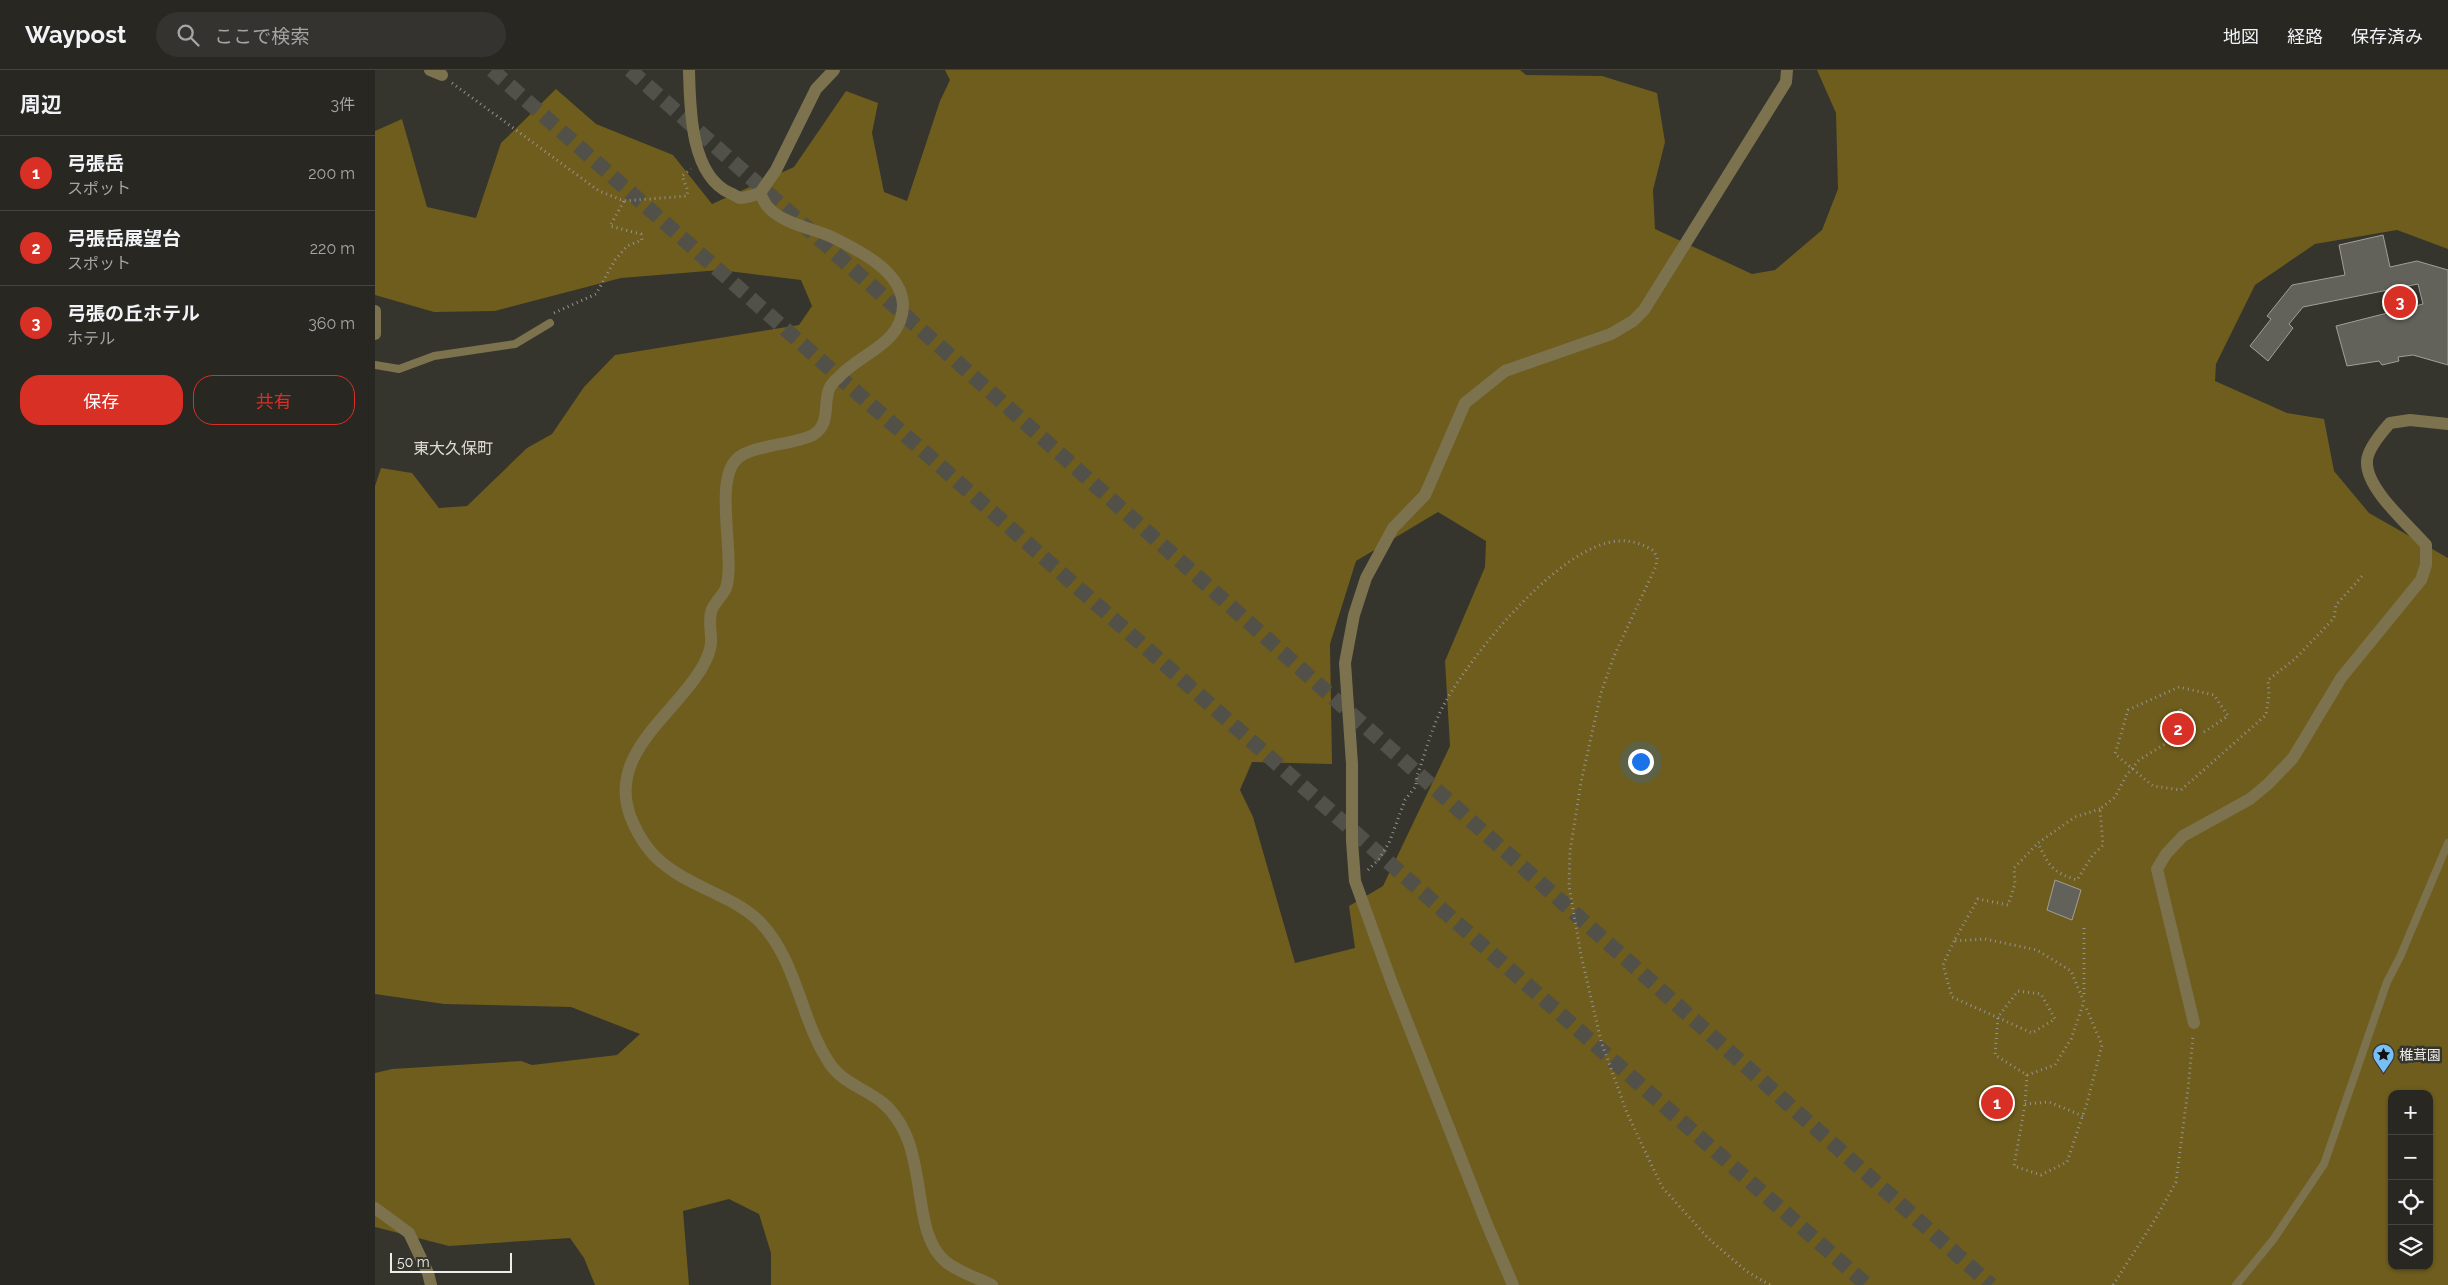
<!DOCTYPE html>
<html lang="ja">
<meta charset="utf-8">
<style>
body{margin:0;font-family:Raleway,"Noto Sans JP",sans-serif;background:#34332f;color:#f1f3f6}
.controls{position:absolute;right:15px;bottom:15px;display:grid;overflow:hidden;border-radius:10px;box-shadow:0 1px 4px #0004}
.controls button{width:45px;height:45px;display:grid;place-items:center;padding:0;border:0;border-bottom:1px solid #444440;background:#282722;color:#f1f3f6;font:25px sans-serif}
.scale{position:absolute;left:15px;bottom:12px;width:122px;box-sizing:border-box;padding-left:5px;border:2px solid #eeede9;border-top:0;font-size:14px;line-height:18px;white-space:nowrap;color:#eeede9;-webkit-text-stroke:4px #35342d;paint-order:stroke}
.you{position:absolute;left:1265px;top:691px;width:18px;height:18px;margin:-12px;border:4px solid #fff;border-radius:50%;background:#1a73e8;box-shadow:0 0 0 8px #1a73e833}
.badge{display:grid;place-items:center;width:32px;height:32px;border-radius:50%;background:#d93025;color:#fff;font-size:16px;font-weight:700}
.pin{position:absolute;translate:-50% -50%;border:2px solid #fff;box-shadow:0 1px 5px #0006}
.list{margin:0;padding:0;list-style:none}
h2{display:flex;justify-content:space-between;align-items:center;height:65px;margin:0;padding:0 20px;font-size:21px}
h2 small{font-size:16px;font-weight:400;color:#a5a5a5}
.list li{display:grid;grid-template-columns:32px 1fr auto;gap:15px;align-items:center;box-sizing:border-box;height:75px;padding:0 20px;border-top:1px solid #444440}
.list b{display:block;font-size:19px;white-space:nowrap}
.list p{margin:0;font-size:16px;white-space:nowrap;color:#a5a5a5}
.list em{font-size:16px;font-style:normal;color:#a5a5a5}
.actions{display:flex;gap:10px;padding:15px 20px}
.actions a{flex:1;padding:11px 0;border:1px solid #d93025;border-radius:20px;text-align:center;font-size:18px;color:#d93025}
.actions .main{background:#d93025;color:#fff}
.icon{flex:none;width:28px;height:28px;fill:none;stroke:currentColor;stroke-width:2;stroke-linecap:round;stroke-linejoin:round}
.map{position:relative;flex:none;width:2073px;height:1215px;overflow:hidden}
header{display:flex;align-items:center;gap:30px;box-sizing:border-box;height:70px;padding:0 25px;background:#282722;border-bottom:1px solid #444440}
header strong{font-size:24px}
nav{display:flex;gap:28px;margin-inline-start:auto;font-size:18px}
.search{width:350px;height:45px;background:#34332f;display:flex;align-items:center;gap:12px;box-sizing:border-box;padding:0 18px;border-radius:28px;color:#a5a5a5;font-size:19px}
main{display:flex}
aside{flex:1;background:#282722}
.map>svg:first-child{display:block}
.green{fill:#6e5d1d;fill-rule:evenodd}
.building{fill:#62615a;stroke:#a19f97}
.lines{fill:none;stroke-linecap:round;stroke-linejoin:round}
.motorway-tunnel{stroke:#515049;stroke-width:15;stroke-dasharray:15 8;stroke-linecap:butt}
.path{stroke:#95948e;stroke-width:3;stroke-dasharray:1 4;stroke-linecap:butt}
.service{stroke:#7c724e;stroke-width:8}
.minor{stroke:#7c724e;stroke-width:12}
.tertiary{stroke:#7c724e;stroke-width:12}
.labels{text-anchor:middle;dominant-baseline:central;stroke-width:5;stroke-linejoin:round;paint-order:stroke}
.poi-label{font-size:14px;fill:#eeede9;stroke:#35342d;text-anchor:start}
.quarter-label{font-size:16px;fill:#dedcd4;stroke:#35342d}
</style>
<header>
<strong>Waypost</strong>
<div class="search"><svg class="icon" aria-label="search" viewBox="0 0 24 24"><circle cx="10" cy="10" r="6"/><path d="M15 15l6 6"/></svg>ここで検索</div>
<nav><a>地図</a><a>経路</a><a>保存済み</a></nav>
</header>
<main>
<aside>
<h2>周辺<small>3件</small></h2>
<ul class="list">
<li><span class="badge">1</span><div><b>弓張岳</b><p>スポット</p></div><em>200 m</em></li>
<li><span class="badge">2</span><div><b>弓張岳展望台</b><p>スポット</p></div><em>220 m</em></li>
<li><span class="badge">3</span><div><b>弓張の丘ホテル</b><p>ホテル</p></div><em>360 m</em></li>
</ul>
<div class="actions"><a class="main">保存</a><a>共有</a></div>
</aside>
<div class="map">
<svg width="2073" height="1215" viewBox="0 0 2073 1215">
<rect width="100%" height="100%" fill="#35342d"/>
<path class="green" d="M570,0H1145L1151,5L1227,6L1282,23L1290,72L1278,120L1280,159L1377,204L1400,200L1447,160L1463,119L1461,43L1442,0H2073V179L2022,160L1940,174L1880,215L1841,294L1840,311L1912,343L1949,349L1959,401L1994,443L2073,488V1215H396V1183L384,1144L354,1129L308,1141L314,1215H220L209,1188L195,1168L74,1176L0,1157V1003L17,999L146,991L157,995L242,985L265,964L196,937L69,934L0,924V416L6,398L37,403L64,438L92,436L152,378L177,364L209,317L240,285L424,255L437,236L426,210L345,200L246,208L120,241L59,242L0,225V61L27,49L52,137L101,148L126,73L181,19L221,54L298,85L337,134L419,97L471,21L503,33L497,63L509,122L532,131L565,31L575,10ZM1063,442L1111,471L1110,497L1070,591L1075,676L1008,816L974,836L980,878L920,893L878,747L865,720L877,692L957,694L955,574L981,491ZM2017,1024H2054V1196H2017Z"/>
<g class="building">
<path d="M2008,165L2015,197L2042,191L2073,200V295L2038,285L2023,287L2024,291L2007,295L2004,291L1972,296L1961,256L2048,234L2043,214L1928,237L1914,254L1918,258L1893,291L1875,276L1896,249L1892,246L1917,215L1970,205L1964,175Z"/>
<path d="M1806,639L1817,657L1802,665L1791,648Z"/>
<path d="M1680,810L1706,820L1697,850L1672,840Z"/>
</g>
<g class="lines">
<g class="motorway-tunnel">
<path d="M117,0L1492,1215"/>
<path d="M255,0L1616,1215"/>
</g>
<g class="path">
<path d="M77,13L224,121L249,131L312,126L313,121L307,106L316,99"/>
<path d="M179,243L221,224L240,190L252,176L267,170L266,164L235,156L249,131"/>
<path d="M1829,662L1853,646L1839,625L1804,617L1753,640L1740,684L1778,716L1806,720L1891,645L1894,625L1893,610L1920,589L1959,548L1961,535L1989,504"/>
<path d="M1725,739L1700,747L1663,773C1674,796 1677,802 1702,810L1717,786L1728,775L1725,739L1740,727L1751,706L1764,690L1790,674"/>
<path d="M993,800L1004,789L1014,773L1030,730L1041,716L1042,706C1051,681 1058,653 1071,631C1098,583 1185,475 1243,471C1257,470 1267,474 1279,481L1282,488L1281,496L1239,586L1226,623L1206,712L1195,781L1194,816L1206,885L1226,971L1252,1043L1287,1117L1334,1169L1371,1201L1395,1215"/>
<path d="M1709,858V928"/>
<path d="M1579,871L1568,895L1577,927L1657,963L1680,949L1666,924L1643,921L1623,947L1620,985L1652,1005L1650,1034L1639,1096L1666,1105L1692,1092L1712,1033L1727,975L1710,935"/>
<path d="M1652,1005L1680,995L1696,969L1709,932L1696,901L1662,880L1610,869L1579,871L1603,829L1633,835L1640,814L1639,798L1663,773"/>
<path d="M1650,1034L1674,1032L1708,1046"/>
<path d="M1738,1215L1781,1148L1801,1112L1813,1019L1818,966"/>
</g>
<g class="service">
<path d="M0,295L24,299L59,286L140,274L175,253"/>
<path d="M1861,1215L1898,1170L1949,1094L2012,912L2025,887L2073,773"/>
</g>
<g class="minor">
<path d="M55,0L67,5"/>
<path d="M385,123C387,127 389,132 392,136C407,154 437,158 457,167C483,180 527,201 528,235C528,274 485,283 463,308C460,310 455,316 454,319C448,335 456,354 438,365C419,375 376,375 362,389C338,411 361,487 351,518C348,526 338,533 336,542C332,562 342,568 330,592C304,643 230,682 256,748C263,765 275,784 290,795C318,818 358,826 384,851C423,891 425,950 455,994C468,1013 491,1019 508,1033C558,1076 532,1160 571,1192C583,1202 603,1208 617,1215"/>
<path d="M1138,1215L1111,1152L1018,916L980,811L977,771V694L970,593L979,545L991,508L1018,458L1050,425L1090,333L1130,301L1236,264L1258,251L1269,240L1411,12L1412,0"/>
</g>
<g class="tertiary">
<path d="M314,0C315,38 315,105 355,123C358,124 362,127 365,128C371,128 379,125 385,123L401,100L441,19L459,0"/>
<path d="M0,241V264"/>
<path d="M1819,953L1782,799L1791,784L1808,766L1875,729L1893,714L1918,688L1966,608L2046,510L2051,495V475C2034,455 1992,420 1992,393C1991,381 2007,362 2015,353L2035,350L2073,354"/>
<path d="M0,1138L34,1163L53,1203L56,1215"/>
</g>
</g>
<defs>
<symbol id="sight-pin" viewBox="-11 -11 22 30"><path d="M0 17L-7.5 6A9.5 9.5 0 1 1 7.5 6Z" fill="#78bff7" stroke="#35342d"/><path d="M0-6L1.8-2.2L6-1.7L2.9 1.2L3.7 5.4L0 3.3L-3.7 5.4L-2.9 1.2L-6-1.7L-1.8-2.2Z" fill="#111"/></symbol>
</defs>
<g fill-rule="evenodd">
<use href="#sight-pin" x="1996" y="972" width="25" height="34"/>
</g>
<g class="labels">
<g class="poi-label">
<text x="2024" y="985">椎茸園</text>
</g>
<g class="quarter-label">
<text x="78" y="378">東大久保町</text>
</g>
</g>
</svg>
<div class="controls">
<button>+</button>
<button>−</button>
<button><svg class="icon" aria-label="locate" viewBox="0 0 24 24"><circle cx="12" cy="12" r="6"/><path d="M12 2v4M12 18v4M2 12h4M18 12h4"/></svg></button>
<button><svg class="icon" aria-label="layers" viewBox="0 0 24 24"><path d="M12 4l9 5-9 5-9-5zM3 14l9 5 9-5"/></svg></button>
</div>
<div class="scale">50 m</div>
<div class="you"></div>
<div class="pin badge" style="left:1622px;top:1033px">1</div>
<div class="pin badge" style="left:1803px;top:659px">2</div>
<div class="pin badge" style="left:2025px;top:232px">3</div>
</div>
</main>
